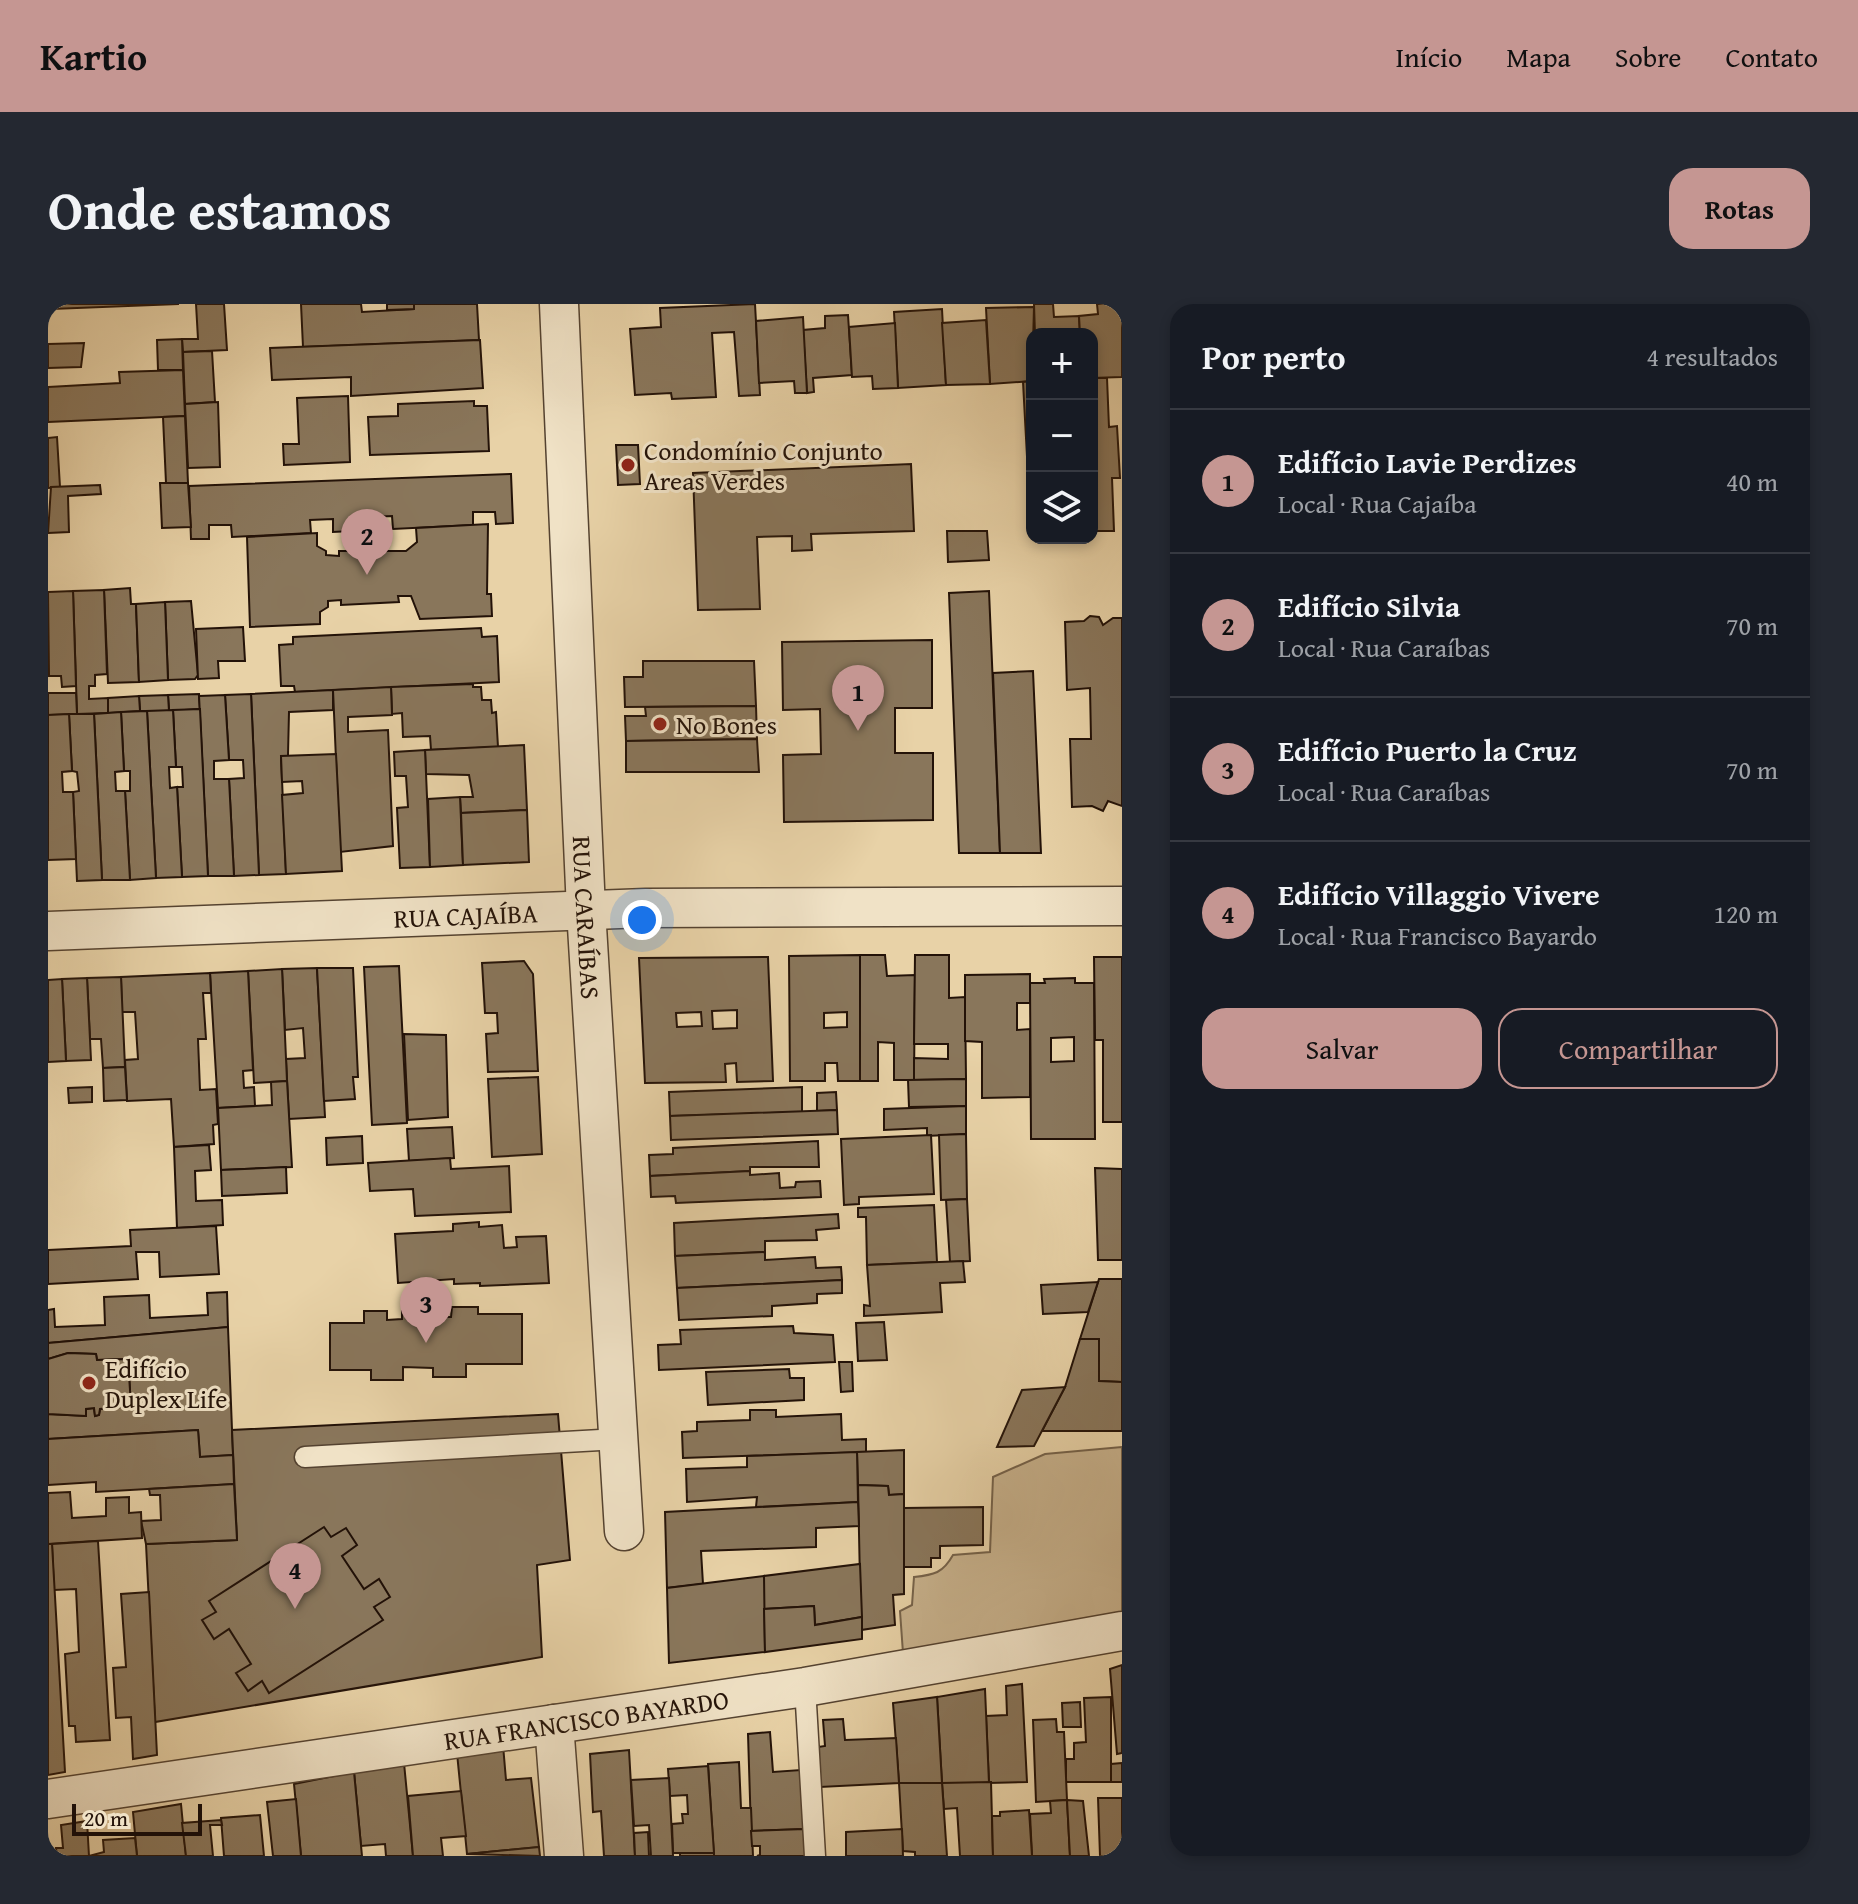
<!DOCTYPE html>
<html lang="pt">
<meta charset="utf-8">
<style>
body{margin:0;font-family:"Gentium Book Plus",serif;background:#242831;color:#f1f3f6}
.controls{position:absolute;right:24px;top:24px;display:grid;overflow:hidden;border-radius:16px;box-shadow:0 4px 12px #0003}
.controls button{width:72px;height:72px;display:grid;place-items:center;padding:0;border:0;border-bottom:2px solid #363941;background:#171b24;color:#f1f3f6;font:40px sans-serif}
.scale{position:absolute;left:24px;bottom:20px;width:130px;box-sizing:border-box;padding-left:8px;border:4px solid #231208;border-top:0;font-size:22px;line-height:28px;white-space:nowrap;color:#231208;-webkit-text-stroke:6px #f0e2c6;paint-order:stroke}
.you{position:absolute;left:594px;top:616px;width:28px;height:28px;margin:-20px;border:6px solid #fff;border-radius:50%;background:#1a73e8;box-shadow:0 0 0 12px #1a73e833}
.badge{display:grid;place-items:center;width:52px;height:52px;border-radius:50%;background:#c59692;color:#111;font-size:26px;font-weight:700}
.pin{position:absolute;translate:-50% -66px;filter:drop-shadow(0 2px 4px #0008)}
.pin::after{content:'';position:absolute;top:42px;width:28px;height:24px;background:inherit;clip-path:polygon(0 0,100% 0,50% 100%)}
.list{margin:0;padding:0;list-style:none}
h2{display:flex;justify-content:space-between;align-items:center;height:104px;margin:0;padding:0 32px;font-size:34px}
h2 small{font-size:26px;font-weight:400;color:#9ea1a6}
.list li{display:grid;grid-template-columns:52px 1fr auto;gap:24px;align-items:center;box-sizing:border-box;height:144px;padding:0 32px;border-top:2px solid #363941}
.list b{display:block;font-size:30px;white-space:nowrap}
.list p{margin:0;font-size:26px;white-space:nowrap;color:#9ea1a6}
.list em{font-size:26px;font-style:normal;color:#9ea1a6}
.actions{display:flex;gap:16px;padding:24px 32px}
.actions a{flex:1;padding:18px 0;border:2px solid #c59692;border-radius:24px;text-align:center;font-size:28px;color:#c59692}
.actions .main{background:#c59692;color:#111}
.icon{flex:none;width:44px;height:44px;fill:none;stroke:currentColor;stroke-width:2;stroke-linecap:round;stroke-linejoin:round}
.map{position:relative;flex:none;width:1074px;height:1552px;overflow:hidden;border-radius:24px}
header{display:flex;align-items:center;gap:48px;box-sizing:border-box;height:112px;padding:0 40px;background:#c59692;color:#111}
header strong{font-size:38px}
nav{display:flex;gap:44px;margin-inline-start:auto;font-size:28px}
.intro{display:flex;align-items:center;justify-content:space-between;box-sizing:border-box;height:192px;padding:0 48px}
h1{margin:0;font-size:56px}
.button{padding:20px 36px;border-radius:24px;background:#c59692;color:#111;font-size:28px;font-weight:700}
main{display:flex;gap:48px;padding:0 48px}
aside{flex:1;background:#171b24;border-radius:24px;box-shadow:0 4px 12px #0003}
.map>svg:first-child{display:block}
.green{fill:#c7b18c;stroke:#75624a;stroke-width:2}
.building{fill:#89765b;stroke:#231208;stroke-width:2;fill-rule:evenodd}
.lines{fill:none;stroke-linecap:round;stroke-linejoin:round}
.service-casing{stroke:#544230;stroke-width:23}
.minor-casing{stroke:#544230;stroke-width:41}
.service{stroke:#f0e2c6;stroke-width:20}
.minor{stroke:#f0e2c6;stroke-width:38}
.poi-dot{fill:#8f2418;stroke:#f0e2c6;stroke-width:3}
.labels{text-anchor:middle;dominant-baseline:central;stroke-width:6;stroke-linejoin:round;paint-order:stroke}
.poi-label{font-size:26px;fill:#231208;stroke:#f0e2c6;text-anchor:start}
.street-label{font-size:26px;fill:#231208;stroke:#f0e2c6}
</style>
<header>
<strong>Kartio</strong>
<nav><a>Início</a><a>Mapa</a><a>Sobre</a><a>Contato</a></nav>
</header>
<div class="intro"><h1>Onde estamos</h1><a class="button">Rotas</a></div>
<main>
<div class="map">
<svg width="1074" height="1552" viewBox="0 0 1074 1552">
<rect width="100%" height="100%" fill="#e8d2a7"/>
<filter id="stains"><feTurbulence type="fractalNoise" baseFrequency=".0025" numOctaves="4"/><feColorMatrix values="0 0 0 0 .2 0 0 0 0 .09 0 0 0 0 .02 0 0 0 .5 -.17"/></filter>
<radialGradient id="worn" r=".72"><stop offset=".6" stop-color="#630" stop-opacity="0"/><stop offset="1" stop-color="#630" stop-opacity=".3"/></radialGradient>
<path class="green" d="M1074,1143V1312L855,1349L852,1307L864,1301L866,1273C886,1271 895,1269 905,1251L942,1248L945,1173L997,1150Z"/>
<g class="building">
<path d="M3,0H131L4,5Z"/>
<path d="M148,0H176L179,46L135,48L134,35H150Z"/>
<path d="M253,0H313L314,8L366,5V0H429L431,36L255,43Z"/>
<path d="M339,0H366V5L339,6Z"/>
<path d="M707,0L712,91L691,92L686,28L664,29L668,93L624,95L623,89L587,91L582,25L613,23L612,4Z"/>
<path d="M986,0H1005L1006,13L1031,12L1032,30H987Z"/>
<path d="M1049,0H1074V73L1044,74V30H1032L1031,12L1050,10Z"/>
<path d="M986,3L984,77L942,80L938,4Z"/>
<path d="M894,5L898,81L850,84L846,8Z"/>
<path d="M800,11L804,71L765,74L766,88L759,89L755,26L777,24V12Z"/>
<path d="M755,13L759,89H747L746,77L711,79L708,17Z"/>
<path d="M938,16L942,80L898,81L894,19Z"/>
<path d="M847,19L850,84L825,85L824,72L804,73L801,23Z"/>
<path d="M134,35L135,66H110L109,36Z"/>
<path d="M432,36L435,84L303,92V73L224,76L222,44Z"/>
<path d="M36,39L33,63L0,64V40Z"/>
<path d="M164,47L167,98L137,100L135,48Z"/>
<path d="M135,66L137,112L0,118V83L72,79L71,68Z"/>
<path d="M1044,74H1059L1061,123L1069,122L1072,174H1064L1066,227H1044Z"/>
<path d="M984,77V227H983L975,78Z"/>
<path d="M300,92L302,158L236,161L235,140H251L249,94Z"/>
<path d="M426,97V102H439L441,147L322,151L320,113L350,112V100Z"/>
<path d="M170,98L172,163L140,164L137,100Z"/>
<path d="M137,112L140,179H118L115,113Z"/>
<path d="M9,133L12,183L0,184V134Z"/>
<path d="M568,141H590L592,180L570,181Z"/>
<path d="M863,160L866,227L763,230L764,246L744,247V232L709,233L712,305L650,306L645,169Z"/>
<path d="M463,170L465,219L448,220L447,208H425V221L345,225L344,212L322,213L323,226L285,228V215L262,216L263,229L184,233L183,221H161V235H143L141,182Z"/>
<path d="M112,179H140L143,223L114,224Z"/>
<path d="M52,181L53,190L20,192L21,228L0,229L3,183Z"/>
<path d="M440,220L439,290H443L444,312L372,315L363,292H350L351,298L293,301V296L280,297V303L272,308V320L202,323L199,233L269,229V242L278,247V251L291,252V247H358L369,238L368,224Z"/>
<path d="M899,227H939L941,256L900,258Z"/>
<path d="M82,284L83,300H88L91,378L60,379L56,286Z"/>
<path d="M56,286L59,370L47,371V382H41V395L60,394V409L29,410L25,287Z"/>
<path d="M25,287L28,382L14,383L13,372H1L0,288Z"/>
<path d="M941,287L952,549H911L901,289Z"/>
<path d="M143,297L150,371L147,375L120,376L117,298Z"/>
<path d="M117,298L120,376L91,378L88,300Z"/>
<path d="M1042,312L1051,313L1055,321L1065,314H1074V502L1060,497L1055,507L1044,502L1024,503L1022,435H1043L1042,384L1019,386L1017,318L1036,317Z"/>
<path d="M195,323L197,357H170L171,374L150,375L148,325Z"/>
<path d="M433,324L434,333L449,332L451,378L247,388L246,382H233L231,341L245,340V333Z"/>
<path d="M884,336V404H847V449H885V516L736,518L735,451L773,450L772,405L735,406L734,338Z"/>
<path d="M595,357H706L708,402L577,403L576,373H595Z"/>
<path d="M985,367L993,549H952L945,369Z"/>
<path d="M425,380V383H433L434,396H443L444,409L448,408L450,443L383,446L382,432L355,433L354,409L344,410L343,383Z"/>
<path d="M343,383L344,411L300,413V428L340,426L345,542L292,548L285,386Z"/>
<path d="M285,386V406L241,408L240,452H233L238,570L211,571L203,390Z"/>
<path d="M0,389H28L29,410L0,411Z"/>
<path d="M151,390L152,405L121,407L120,391Z"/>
<path d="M203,390L211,571L186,572L181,475L196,474L195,456H181L177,391Z"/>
<path d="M120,391L121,407H92L91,392Z"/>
<path d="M177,391L181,456L166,457V475H181L186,572H160L151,392Z"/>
<path d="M91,392L92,407L60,409V394Z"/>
<path d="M708,402L709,435L578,437L577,412H598L597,403Z"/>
<path d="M152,405L160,572L134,573L129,483H135L134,463H128L125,406Z"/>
<path d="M125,406L128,463H121L122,484L129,483L134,573L108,574L99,407Z"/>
<path d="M99,407L108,574L82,576L77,487H82V467H76L73,408Z"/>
<path d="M73,408L76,467L67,468L68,487H77L82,576H54L46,410Z"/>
<path d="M21,410H46L54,576L29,577L25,488L31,487L29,468L24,467Z"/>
<path d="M21,410L24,467L14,468L15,488H25L28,555L0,556V411Z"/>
<path d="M709,435L711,468H578V437Z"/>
<path d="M476,441L479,506L413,509L412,493H425L421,471L378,470L377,446Z"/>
<path d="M377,446L382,563L352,564L349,504L360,503L358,472H347L346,448Z"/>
<path d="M288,450L294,567L238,570L234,491L255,489L254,477L234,478L233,452Z"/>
<path d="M412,493L415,561L382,563L380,495Z"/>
<path d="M479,506L481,558L415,561L413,509Z"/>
<path d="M812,651V777H790L789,759H777V777H742L741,652ZM799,708V723L776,724V709Z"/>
<path d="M812,651H837L839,672L867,671L866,776H846V739L830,738V777H812Z"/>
<path d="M867,651H901V694L917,693L918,775L866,776V754L900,755V740H866Z"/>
<path d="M720,653L725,777L689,778L688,759L677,760L678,778L597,779L591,654ZM689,706V724L665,725L664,707ZM653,708L654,722L629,723L628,709Z"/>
<path d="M1046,653H1074V818H1055V736H1047Z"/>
<path d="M476,657L485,670L490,767L440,768L438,730L450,729L449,709H437L434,659Z"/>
<path d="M351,662L359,819L324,821L316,663Z"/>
<path d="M269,664L277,813L241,815L238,755L257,754L255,724L237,726L234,665Z"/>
<path d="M269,664H305L310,773H305L307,795L276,797Z"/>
<path d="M234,665L239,777L206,779L200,667Z"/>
<path d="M200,667L205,766L195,767L196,784L206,783L207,802L170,804L162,669Z"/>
<path d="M162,669L163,689H155L158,735H150L152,786L168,785L170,820L165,821L166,840L126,843L123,795L79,797L77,756L90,755L87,708H74L73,673Z"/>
<path d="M982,670V699H969V726L982,725V793L934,794V738L917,737V671Z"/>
<path d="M73,673L77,763L55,764L53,735H42L39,674Z"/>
<path d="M39,674L43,756L18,757L14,675Z"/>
<path d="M1027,674V679H1046L1047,835H983L982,679H997L996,675ZM1026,733V757L1003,758V734Z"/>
<path d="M14,675L18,757L0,758V676Z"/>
<path d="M356,730L398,731L400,813L360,816Z"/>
<path d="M77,763L79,796L56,797L55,764Z"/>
<path d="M490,773L494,850L444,853L440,775Z"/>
<path d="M918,775V802L861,803L860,776Z"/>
<path d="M239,777L244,863L173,866L170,804L224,801L223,778Z"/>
<path d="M44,783V798L21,799L20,784Z"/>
<path d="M754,783V808L622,812L621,788Z"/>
<path d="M788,788L789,806L769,807V789Z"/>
<path d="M918,802V830L879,832V824L836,826V805Z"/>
<path d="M789,806L790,830L623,836L622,812Z"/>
<path d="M404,823L406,854L361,857L359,825Z"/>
<path d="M918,830L919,895L893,896L891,831Z"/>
<path d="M883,831L886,890L811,893V900L796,901L793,835Z"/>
<path d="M314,832L315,859L279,861L278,834Z"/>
<path d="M770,837L771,863H702V867L602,872L601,851L625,850V844Z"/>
<path d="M161,841L163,866L147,867L148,897L174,896L175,921L129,924L126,843Z"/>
<path d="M402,854L403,865L461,862L463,908L367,912L365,885L322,887L320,859Z"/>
<path d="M238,863L239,889L174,892L173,866Z"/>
<path d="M1047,864L1074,865V956H1050Z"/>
<path d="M702,867V871L731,869L732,884L747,883L748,878L772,877L773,893L628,899L627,892L603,893L602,872Z"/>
<path d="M919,895L922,957L902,958L898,896Z"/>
<path d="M886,901L889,958L819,961L818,913H810V904Z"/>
<path d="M790,910L791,924L768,926L769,936L717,937V948L627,952L626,919Z"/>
<path d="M431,918V923L454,921L456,944L469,943L468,933L498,932L501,979L432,982V979L406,980V975L350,979L347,930L405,927V920Z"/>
<path d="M168,922L171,970L112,973L111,948H88L90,975L0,980V946L83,942L82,926Z"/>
<path d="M717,948V956L767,953L768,964L793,963L794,976L629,984L627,952Z"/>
<path d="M915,957L917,978L892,979L894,1008L816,1012V1001L822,1002L819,961Z"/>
<path d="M1051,975H1074V1078L1051,1077V1035H1032Z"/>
<path d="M794,976V989L769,990V999L724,1002V1012L631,1016L629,984Z"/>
<path d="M1050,978L1040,1008L995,1010L993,981Z"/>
<path d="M179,988L180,1023L0,1039V1006L6,1005L7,1023L57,1021L56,993L101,991L102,1014L160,1011L159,989Z"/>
<path d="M404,1003H430V1010H474V1060H418V1073H385V1064L355,1063V1076H323V1066H282V1019H316V1007H339V1016L354,1015V1007H383V1013H403Z"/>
<path d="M836,1018L839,1056L810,1057L808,1019Z"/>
<path d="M745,1022L746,1029L785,1031L787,1058L611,1066L610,1041L633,1040L632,1026Z"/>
<path d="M180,1023L185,1151L152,1153L150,1126L0,1135V1110L38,1112V1105L46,1104L47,1112L51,1111L52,1105L83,1102L80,1055L49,1056L48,1050L20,1049L0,1055V1039Z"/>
<path d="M1032,1035H1051V1077L1074,1078V1127H994L1017,1083Z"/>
<path d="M20,1049L48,1050L49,1056L80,1055L83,1102L52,1105L51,1111L47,1112L46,1104L38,1105V1112L0,1110V1055Z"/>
<path d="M791,1058H804L805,1087L793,1088Z"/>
<path d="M741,1065L742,1074H756V1096L660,1101L658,1068Z"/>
<path d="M1017,1083L986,1142L949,1143L974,1086Z"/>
<path d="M702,1106H728V1113L793,1110L794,1136L818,1135V1148L635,1154L634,1128L649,1127V1118L702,1116Z"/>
<path d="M510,1110L522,1256L489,1261L494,1353L107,1418L98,1240L189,1236L184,1126Z"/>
<path d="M150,1126L152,1153L185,1151L186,1180L48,1188V1178L0,1181V1135Z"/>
<path d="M856,1146V1190L841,1191L840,1182L810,1181L809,1148Z"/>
<path d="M809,1148L810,1198L708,1203L709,1193L639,1198L638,1165L699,1163V1152Z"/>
<path d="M186,1180L189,1236L98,1240L93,1217L113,1216L112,1191H102L101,1185Z"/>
<path d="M810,1181L840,1182L841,1191L856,1190V1290L845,1291L847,1321L813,1326Z"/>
<path d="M22,1188L24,1214L58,1212V1194L81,1193V1209L93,1208L94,1234L0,1240V1189Z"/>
<path d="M810,1198L811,1222L768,1224V1243L653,1247L655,1280L619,1284L617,1208Z"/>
<path d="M935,1203V1241L892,1242V1254H883V1263H856V1204Z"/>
<path d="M276,1223L283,1233L298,1224L309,1241L294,1252L316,1285L331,1275L342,1293L326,1303L335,1316L221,1389L214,1377L200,1387L188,1369L203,1360L181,1325L166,1335L154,1316L168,1308L161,1297Z"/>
<path d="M50,1237L62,1436L28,1438L27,1422H21L17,1350L31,1348L28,1285L6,1286L4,1240Z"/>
<path d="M0,1240H4L17,1468L0,1471Z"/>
<path d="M812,1260L814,1313L767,1321L766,1302L716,1305V1272Z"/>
<path d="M716,1272L717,1348L621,1359L619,1284Z"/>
<path d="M101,1288L109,1451L85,1455L83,1413L68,1414L65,1364L78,1363L73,1290Z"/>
<path d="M766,1302L767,1321L814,1313V1335L717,1348L716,1305Z"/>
<path d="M1074,1361V1449L1069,1450L1062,1365Z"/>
<path d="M974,1380L979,1478L941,1479L938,1412L959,1411L958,1382Z"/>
<path d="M937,1385L941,1479H894L889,1393Z"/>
<path d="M889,1393L894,1479H851L845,1399Z"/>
<path d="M1063,1393V1478H1018V1455H1026V1439L1038,1438L1036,1394Z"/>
<path d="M1032,1398L1033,1423H1015L1014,1399Z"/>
<path d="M795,1415L797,1436L848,1434L851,1479L772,1483L770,1443L777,1442L775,1416Z"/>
<path d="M1008,1415L1009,1428H1016L1019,1496L988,1498L985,1416Z"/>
<path d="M722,1428L725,1468L753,1466L757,1525L703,1527L700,1430Z"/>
<path d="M455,1441L458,1476L483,1474L491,1543L419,1550L409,1449Z"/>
<path d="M581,1446L587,1552H556L553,1507L545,1508L542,1450Z"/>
<path d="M691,1458L693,1504H703L705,1552H666L660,1460Z"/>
<path d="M356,1459L365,1552H338L337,1540L313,1542L306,1468Z"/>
<path d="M1074,1459V1478H1063V1460Z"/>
<path d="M660,1462L666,1549H625L624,1520L635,1519L634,1510H640L639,1491L622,1492L620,1465Z"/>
<path d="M306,1468L314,1552H253L246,1480Z"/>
<path d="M621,1474L625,1552H603L601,1521L586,1522L583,1476Z"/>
<path d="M943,1478L945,1552H912L909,1504L896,1505L894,1479Z"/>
<path d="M851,1479H894L899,1552H867V1548L855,1547Z"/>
<path d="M413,1487L418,1532L393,1534L395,1552H365L360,1492Z"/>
<path d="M1050,1494H1074V1552H1052Z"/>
<path d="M248,1495L253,1552H225L219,1498Z"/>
<path d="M1019,1496L1022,1552H984L982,1510L1003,1509L1002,1497Z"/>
<path d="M1019,1496L1035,1497L1041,1552H1022Z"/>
<path d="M133,1500L138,1552H89L85,1508Z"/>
<path d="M981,1506L984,1552H945L944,1512H952V1508Z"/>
<path d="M212,1511L216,1552H176L173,1514Z"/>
<path d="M173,1516L174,1521H162L165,1552H138L134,1519Z"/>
<path d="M39,1517L41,1552H9L8,1544H15L13,1521Z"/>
<path d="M757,1525L758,1552H709L712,1551V1542H704L703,1527Z"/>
<path d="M854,1525L855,1552H798V1528Z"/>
<path d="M600,1528L601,1552H587L586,1529Z"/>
<path d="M87,1534L89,1552H41L56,1548L55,1536Z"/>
<path d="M491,1543L492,1552L419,1550Z"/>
<rect x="632" y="1549" width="34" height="3"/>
</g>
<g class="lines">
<defs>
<g id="service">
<path d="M257,1153L570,1135"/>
<path d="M757,1383L767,1552"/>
</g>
<g id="minor">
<path id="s1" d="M511,0L538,606L576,1227"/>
<path id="s2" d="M0,627L598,604L1074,602"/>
<path d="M506,1420L516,1552"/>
<path id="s3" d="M0,1495L757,1383L1074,1327"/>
</g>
</defs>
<use href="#service" class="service-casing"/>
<use href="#minor" class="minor-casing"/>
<use href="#service" class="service"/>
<use href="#minor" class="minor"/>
</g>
<g class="poi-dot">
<circle cx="580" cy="161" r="8"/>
<circle cx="612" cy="420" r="8"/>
<circle cx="41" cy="1079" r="8"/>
</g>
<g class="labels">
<g class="poi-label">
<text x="596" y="146">Condomínio Conjunto<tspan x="596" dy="30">Areas Verdes</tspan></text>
<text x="628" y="420">No Bones</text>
<text x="57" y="1064">Edifício<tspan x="57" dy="30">Duplex Life</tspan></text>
</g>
<g class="street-label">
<text stroke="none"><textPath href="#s2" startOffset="418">RUA CAJAÍBA</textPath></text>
<text stroke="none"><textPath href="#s1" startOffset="614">RUA CARAÍBAS</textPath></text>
<text stroke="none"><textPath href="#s3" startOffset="544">RUA FRANCISCO BAYARDO</textPath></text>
</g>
</g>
<rect width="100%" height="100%" filter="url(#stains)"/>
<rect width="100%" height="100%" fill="url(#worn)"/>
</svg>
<div class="controls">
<button>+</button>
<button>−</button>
<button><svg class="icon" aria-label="layers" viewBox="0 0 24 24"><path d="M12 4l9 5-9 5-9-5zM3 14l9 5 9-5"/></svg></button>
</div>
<div class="scale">20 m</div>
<div class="you"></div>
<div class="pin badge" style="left:810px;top:427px">1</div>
<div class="pin badge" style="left:319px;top:271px">2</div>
<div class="pin badge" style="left:378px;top:1039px">3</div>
<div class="pin badge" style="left:247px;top:1305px">4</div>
</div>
<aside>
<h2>Por perto<small>4 resultados</small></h2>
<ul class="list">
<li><span class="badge">1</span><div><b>Edifício Lavie Perdizes</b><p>Local · Rua Cajaíba</p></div><em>40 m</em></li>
<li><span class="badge">2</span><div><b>Edifício Silvia</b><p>Local · Rua Caraíbas</p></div><em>70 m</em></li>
<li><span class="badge">3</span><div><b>Edifício Puerto la Cruz</b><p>Local · Rua Caraíbas</p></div><em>70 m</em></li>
<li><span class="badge">4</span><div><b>Edifício Villaggio Vivere</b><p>Local · Rua Francisco Bayardo</p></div><em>120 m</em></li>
</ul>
<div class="actions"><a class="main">Salvar</a><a>Compartilhar</a></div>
</aside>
</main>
